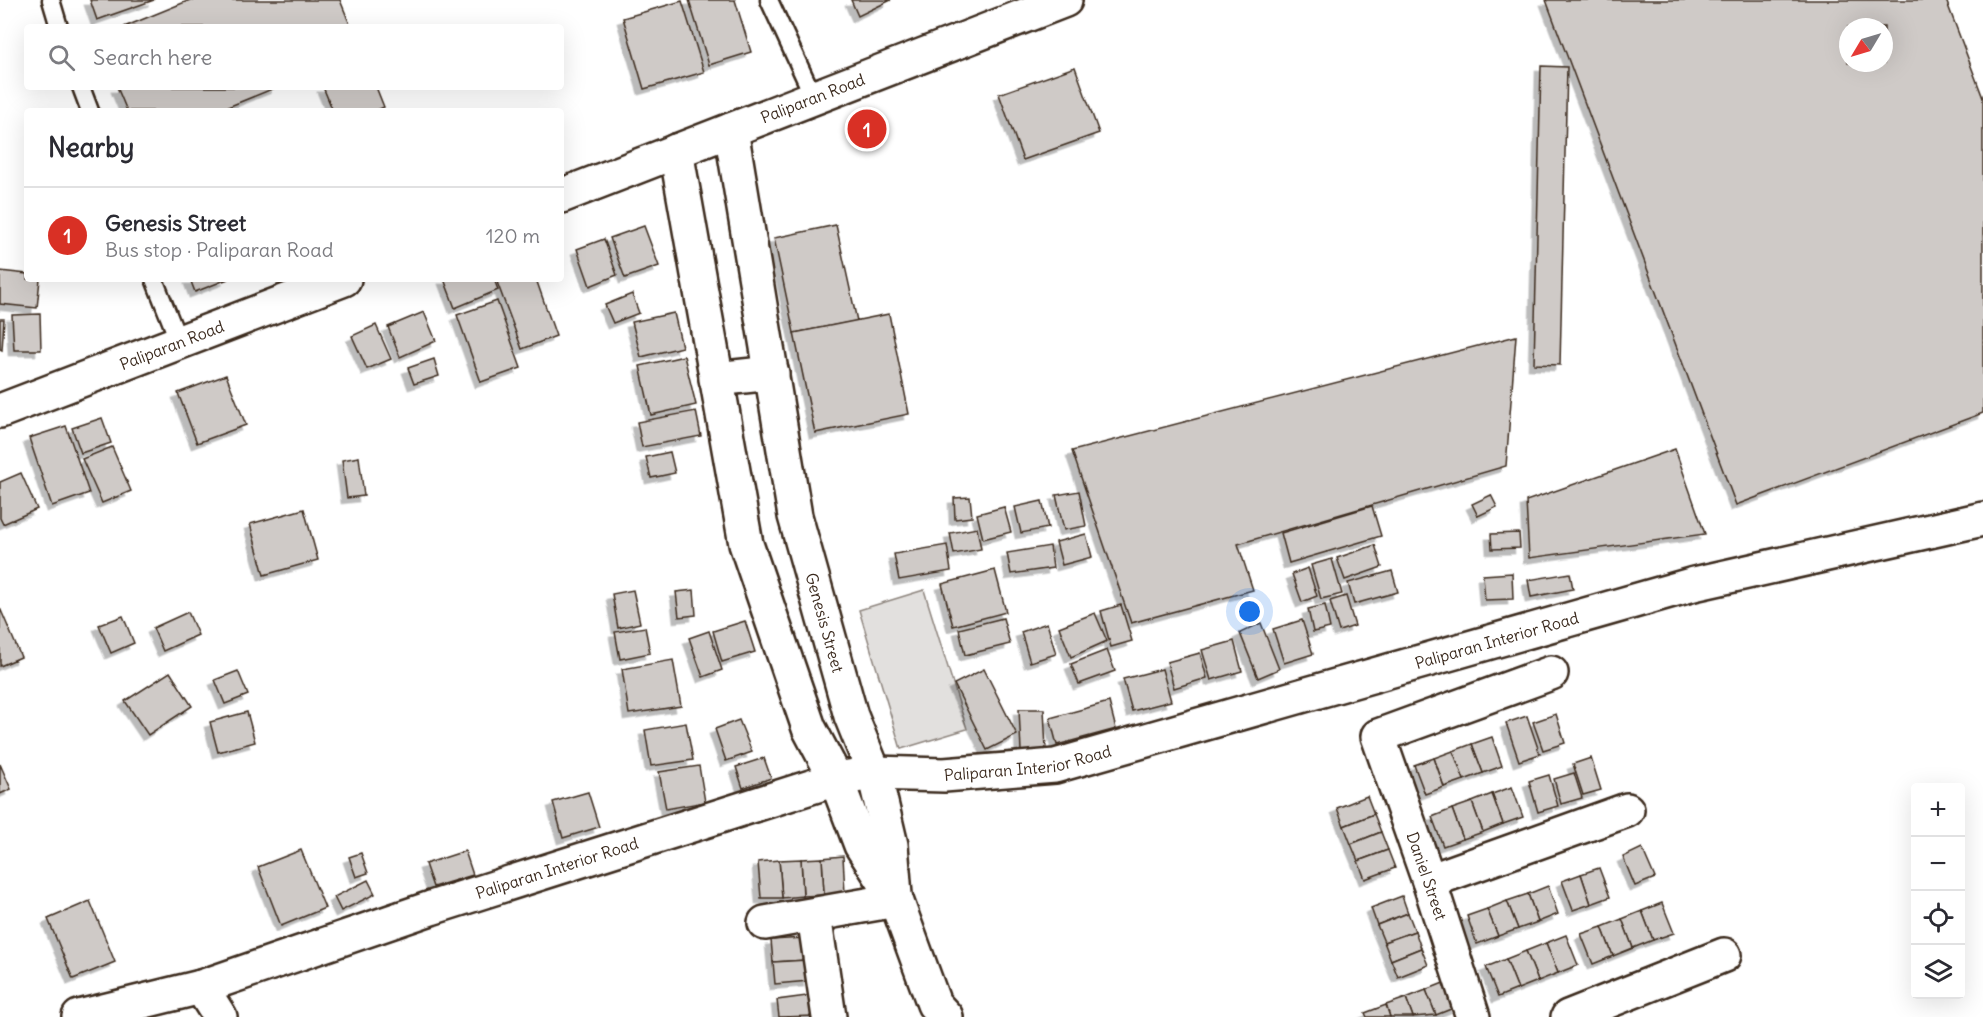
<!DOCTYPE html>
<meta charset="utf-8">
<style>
body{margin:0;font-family:Delius,sans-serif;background:#f2f2f3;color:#2b2b33}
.controls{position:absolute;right:18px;bottom:18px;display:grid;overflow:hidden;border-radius:6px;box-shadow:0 6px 24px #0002}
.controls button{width:54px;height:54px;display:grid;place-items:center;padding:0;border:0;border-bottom:2px solid #e1e1e2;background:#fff;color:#2b2b33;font:30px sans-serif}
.compass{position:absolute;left:1839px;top:18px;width:54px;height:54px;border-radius:50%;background:#fff;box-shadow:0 6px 24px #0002;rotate:232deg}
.you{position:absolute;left:1250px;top:612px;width:21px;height:21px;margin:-15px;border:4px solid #fff;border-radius:50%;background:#1a73e8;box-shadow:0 0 0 9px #1a73e833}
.badge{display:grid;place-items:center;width:39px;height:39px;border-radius:50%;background:#d93025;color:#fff;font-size:20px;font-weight:700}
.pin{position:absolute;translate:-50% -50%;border:3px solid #fff;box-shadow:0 2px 6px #0006}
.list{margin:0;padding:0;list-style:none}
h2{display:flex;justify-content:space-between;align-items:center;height:78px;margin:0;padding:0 24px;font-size:26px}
h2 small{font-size:20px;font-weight:400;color:#7c7c81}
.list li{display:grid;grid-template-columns:39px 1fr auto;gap:18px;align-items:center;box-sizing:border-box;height:96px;padding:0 24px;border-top:2px solid #e1e1e2}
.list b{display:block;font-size:22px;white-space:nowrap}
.list p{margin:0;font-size:20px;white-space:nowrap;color:#7c7c81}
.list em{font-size:20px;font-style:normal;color:#7c7c81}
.icon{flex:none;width:33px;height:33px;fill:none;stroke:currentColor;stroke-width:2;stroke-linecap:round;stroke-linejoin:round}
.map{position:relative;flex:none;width:1983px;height:1017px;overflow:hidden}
.search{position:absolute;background:#fff;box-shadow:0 6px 24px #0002;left:24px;top:24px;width:540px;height:66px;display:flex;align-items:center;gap:15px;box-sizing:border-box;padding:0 21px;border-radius:6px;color:#7c7c81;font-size:22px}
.panel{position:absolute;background:#fff;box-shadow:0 6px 24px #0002;left:24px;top:108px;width:540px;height:174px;border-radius:6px}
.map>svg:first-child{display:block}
.green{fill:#e2e0de;stroke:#8e857e;stroke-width:1.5}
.building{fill:#cfcac7;stroke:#3b2a1e;stroke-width:1.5;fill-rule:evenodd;filter:url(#shadow)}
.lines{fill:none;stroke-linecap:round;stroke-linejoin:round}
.lane-casing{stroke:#3b2a1e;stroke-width:21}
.street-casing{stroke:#3b2a1e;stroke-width:38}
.primary-casing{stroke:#3b2a1e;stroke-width:38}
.lane{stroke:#fff;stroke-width:16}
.street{stroke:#fff;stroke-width:33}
.primary{stroke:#fff;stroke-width:33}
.labels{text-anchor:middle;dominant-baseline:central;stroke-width:4.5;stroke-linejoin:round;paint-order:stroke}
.street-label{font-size:16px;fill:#3b2a1e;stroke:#fff}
</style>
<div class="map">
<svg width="1983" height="1017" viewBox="0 0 1983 1017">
<defs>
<filter id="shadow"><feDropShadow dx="-5.5" dy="5.5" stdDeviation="0" flood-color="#0004"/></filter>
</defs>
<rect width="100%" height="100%" fill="#fff"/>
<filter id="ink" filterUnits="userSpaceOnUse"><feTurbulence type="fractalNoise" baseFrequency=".0167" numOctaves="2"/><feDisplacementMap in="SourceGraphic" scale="12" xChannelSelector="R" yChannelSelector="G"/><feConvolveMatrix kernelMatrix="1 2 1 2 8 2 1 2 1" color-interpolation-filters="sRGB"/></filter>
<g filter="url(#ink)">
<path class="green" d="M924,590L967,729L901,749L859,610Z"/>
<g class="building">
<path d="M90,0H154L97,20Z"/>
<path d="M190,0H340L351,27H124Z"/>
<path d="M689,0H735L751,52L709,65Z"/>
<path d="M851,0H891L858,16Z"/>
<path d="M1546,0H1946L1983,98V413L1736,505ZM1848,27H1884V63H1848Z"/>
<path d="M682,1L704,72L644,89L623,18Z"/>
<path d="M1541,66L1567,67L1560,365L1534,364Z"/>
<path d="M1075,67L1099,133L1023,160L999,94Z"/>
<path d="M117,87H277L218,111H127Z"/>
<path d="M323,87H376L384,107L375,111H333Z"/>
<path d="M836,225L857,321L794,333L774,238Z"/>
<path d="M644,226L659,266L625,278L610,238Z"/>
<path d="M604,239L617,275L590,286L577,249Z"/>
<path d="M0,271L27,274V279H40L37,308L0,304Z"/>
<path d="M190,279H228L195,292Z"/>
<path d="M444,279H494L498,290L455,308Z"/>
<path d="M505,279H536L556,336L522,349L497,282Z"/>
<path d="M632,294L639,313L613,323L605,305Z"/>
<path d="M497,301L521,368L481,382L457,315Z"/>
<path d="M424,312L436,341L400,357L388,327Z"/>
<path d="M674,313L682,347L641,357L632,322Z"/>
<path d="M40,314L41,350H14L12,315Z"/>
<path d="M889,314L909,414L815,433L794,333Z"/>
<path d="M0,319H4L2,350L0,349Z"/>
<path d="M376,325L391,359L367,369L352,336Z"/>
<path d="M1516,336L1506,466L1238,544L1253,590L1131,623L1072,451Z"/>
<path d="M684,356L696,405L651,415L640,366Z"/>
<path d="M434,359L439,376L414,384L408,368Z"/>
<path d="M226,375L246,425L197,443L178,393Z"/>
<path d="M696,411L701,436L642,447L637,422Z"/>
<path d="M102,418L111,443L81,453L72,428Z"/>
<path d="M66,426L89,493L52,506L29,438Z"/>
<path d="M112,447L131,491L102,503L82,459Z"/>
<path d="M1675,449L1705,534L1529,558L1526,501Z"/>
<path d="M670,452L675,473L651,478L646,457Z"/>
<path d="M359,457L364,496L347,498L342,460Z"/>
<path d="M21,473L37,509L3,524L0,518V482Z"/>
<path d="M1079,491L1086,526L1064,530L1056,495Z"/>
<path d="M1491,495L1497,507L1478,516L1472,504Z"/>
<path d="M970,497L972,517L955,519L954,498Z"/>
<path d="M1042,501L1048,528L1021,533L1015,507Z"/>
<path d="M1372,506L1381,536L1289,563L1281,533Z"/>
<path d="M1004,507L1011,532L983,539L977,514Z"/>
<path d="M304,509L318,560L264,575L250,524Z"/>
<path d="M977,528L981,549L954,554L950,533Z"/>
<path d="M1519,533L1520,548L1492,549L1491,534Z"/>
<path d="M1086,534L1092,557L1062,565L1056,542Z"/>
<path d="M947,545L951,571L899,580L894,554Z"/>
<path d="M1375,545L1382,567L1345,580L1337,558Z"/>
<path d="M1050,546L1053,568L1011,574L1007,553Z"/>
<path d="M1332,559L1342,594L1321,599L1311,565Z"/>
<path d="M1308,568L1317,596L1302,602L1292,574Z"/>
<path d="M995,570L1006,612L953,626L942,584Z"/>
<path d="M1392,571L1398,592L1354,604L1348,583Z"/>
<path d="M1512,573L1513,599L1485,600L1483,575Z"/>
<path d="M1570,573L1573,589L1531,597L1528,580Z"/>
<path d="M633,590L640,623L618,628L612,594Z"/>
<path d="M694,590L696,615L679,617L676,592Z"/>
<path d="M1346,596L1355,626L1339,631L1330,601Z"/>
<path d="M1121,605L1132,641L1111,647L1101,611Z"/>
<path d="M1325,605L1330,628L1313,632L1308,609Z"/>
<path d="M0,608L21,657L0,666Z"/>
<path d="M188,612L198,635L163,651L153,628Z"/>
<path d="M1095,613L1107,641L1071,657L1059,627Z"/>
<path d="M123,616L134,643L111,653L99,625Z"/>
<path d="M1003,618L1010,644L965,655L959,629Z"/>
<path d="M1302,620L1313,654L1284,663L1273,629Z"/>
<path d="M745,621L755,652L722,662L713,631Z"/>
<path d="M1047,623L1056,654L1030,662L1021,632Z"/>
<path d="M1261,623L1279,669L1258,678L1240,633Z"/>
<path d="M645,627L650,653L620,659L615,632Z"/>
<path d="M709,631L722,670L703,677L689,638Z"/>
<path d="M1234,641L1242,671L1211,680L1202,650Z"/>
<path d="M1107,650L1115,671L1079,684L1071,664Z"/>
<path d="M1200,653L1207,678L1174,688L1167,662Z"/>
<path d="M673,660L681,706L629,714L622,669Z"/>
<path d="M984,669L1017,735L987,750L954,684Z"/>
<path d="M1162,669L1171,701L1132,711L1123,679Z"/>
<path d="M238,671L248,695L225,704L215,680Z"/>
<path d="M170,672L192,706L148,735L125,701Z"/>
<path d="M1109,702L1116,729L1057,745L1050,718Z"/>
<path d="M1019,709H1044L1046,750L1021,751Z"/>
<path d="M247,712L255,742L218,752L210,722Z"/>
<path d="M1556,714L1565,743L1543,750L1533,722Z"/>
<path d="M1527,716L1540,754L1519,761L1506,723Z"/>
<path d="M739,720L752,752L726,761L715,729Z"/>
<path d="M686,723L693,760L651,766L645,730Z"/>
<path d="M1492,737L1502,766L1483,773L1472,744Z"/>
<path d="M1472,744L1483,773L1464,780L1453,751Z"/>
<path d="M1453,751L1464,780L1444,787L1434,758Z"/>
<path d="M764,758L771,778L743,788L736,767Z"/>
<path d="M1434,758L1444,787L1425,794L1414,765Z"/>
<path d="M1591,758L1601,790L1583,795L1573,764Z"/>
<path d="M0,764L11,789L0,794Z"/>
<path d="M699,766L705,802L666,809L659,772Z"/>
<path d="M1574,773L1582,798L1561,804L1554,779Z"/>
<path d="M1549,775L1558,806L1538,812L1529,781Z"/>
<path d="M1512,787L1523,817L1503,824L1492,794Z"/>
<path d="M588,792L599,827L563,838L553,802Z"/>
<path d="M1492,794L1503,824L1483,832L1472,802Z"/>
<path d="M1367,796L1374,814L1344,826L1337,808Z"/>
<path d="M1472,802L1483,832L1463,839L1452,809Z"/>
<path d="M1452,809L1463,839L1443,846L1432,817Z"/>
<path d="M1374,814L1381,832L1351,844L1344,826Z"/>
<path d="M1381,832L1388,850L1358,861L1351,844Z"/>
<path d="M1642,848L1655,878L1635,886L1623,857Z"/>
<path d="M301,850L325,908L281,926L258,867Z"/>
<path d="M1388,850L1395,868L1365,879L1358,861Z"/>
<path d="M465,851L473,875L433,887L425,864Z"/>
<path d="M361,853L368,873L356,877L349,857Z"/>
<path d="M843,856L845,894L824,895L822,858Z"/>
<path d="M822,858L824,895L803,896L801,859Z"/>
<path d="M801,859L803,896L782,898L779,860Z"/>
<path d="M779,860L782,898H761L758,862Z"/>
<path d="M1599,868L1610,897L1591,904L1581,874Z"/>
<path d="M1581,874L1591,904L1573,910L1562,881Z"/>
<path d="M368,880L375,894L341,911L334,897Z"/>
<path d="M1548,886L1558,914L1538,922L1528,894Z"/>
<path d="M1528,894L1538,922L1518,929L1507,901Z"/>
<path d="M1402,896L1408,913L1377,925L1371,908Z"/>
<path d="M90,901L115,962L73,979L48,919Z"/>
<path d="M1507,901L1518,929L1498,936L1487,909Z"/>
<path d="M1662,903L1674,933L1653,940L1642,911Z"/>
<path d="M1487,909L1498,936L1477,944L1467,916Z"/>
<path d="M1642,911L1653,940L1633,948L1622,919Z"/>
<path d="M1408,913L1415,931L1384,942L1377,925Z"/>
<path d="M1622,919L1633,948L1613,956L1602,927Z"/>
<path d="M1602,927L1613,956L1593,964L1581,934Z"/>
<path d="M1415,931L1421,948L1391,960L1384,942Z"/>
<path d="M1566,935L1578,965L1558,973L1546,943Z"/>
<path d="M805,938L807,960L773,962L771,940Z"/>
<path d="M1546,943L1558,973L1538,981L1526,951Z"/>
<path d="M1421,948L1428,965L1398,977L1391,960Z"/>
<path d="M1526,951L1538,981L1518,989L1506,959Z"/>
<path d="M1506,959L1518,989L1498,997L1486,967Z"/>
<path d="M807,960L809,981L775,984L773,962Z"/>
<path d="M1446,982L1456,1007L1436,1015L1426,990Z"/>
<path d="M1426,990L1436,1015L1413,1017L1406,998Z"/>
<path d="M814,995L817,1016L779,1017L777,1000Z"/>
<path d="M1406,998L1413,1017H1390L1386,1005Z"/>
<path d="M1386,1005L1390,1017H1367L1365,1013Z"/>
</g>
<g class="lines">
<defs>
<g id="lane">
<path d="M51,0L59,27"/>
<path d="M769,0L814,98"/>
<path d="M81,87L90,111"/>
<path d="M154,279L179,342"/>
</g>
<g id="street">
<path id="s1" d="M731,130L795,516L851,716L874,773L891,845L895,895"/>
<path d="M676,151L746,544L809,728L836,779L861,845L896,900L934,1004L946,1017"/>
<path d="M716,379L772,373"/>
<path d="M1429,881L1627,810"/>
<path d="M814,915L829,1017"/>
<path d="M765,923L896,900"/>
<path d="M201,987L220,1017"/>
<path id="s2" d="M79,1017L201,987L431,908L836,779L874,773L944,775L1055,766L1694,584L1983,519"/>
<path d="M1473,1017L1429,881L1378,736L1551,673"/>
<path d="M1568,1017L1724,955"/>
</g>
<g id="primary">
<path id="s3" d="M561,196L1065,0"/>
<path id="s4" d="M0,411L344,279"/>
</g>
</defs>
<use href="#lane" class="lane-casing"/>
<use href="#street" class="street-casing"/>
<use href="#primary" class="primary-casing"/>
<use href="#lane" class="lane"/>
<use href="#street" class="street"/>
<use href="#primary" class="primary"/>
</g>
</g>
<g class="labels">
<g class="street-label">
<text stroke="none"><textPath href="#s3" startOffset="270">Paliparan Road</textPath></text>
<text stroke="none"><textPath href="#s4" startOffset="184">Paliparan Road</textPath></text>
<text stroke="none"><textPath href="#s1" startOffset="502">Genesis Street</textPath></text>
<text stroke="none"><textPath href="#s2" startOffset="1473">Paliparan Interior Road</textPath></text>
<text stroke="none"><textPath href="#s2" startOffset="987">Paliparan Interior Road</textPath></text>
<text stroke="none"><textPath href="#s2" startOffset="501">Paliparan Interior Road</textPath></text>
<text transform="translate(1427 876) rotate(71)">Daniel Street</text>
</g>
</g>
</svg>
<div class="controls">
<button>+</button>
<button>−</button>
<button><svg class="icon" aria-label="locate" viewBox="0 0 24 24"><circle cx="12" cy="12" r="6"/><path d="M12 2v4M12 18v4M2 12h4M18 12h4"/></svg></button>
<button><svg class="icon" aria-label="layers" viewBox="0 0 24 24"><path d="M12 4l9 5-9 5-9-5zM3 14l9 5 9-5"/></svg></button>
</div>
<svg class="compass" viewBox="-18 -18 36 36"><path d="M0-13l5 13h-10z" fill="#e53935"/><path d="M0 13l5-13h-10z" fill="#7c7c81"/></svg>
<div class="you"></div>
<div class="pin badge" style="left:867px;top:129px">1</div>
<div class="search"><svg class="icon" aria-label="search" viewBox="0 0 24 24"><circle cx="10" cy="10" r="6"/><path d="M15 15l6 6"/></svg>Search here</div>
<section class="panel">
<h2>Nearby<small></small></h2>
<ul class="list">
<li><span class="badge">1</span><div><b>Genesis Street</b><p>Bus stop · Paliparan Road</p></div><em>120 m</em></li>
</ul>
</section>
</div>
